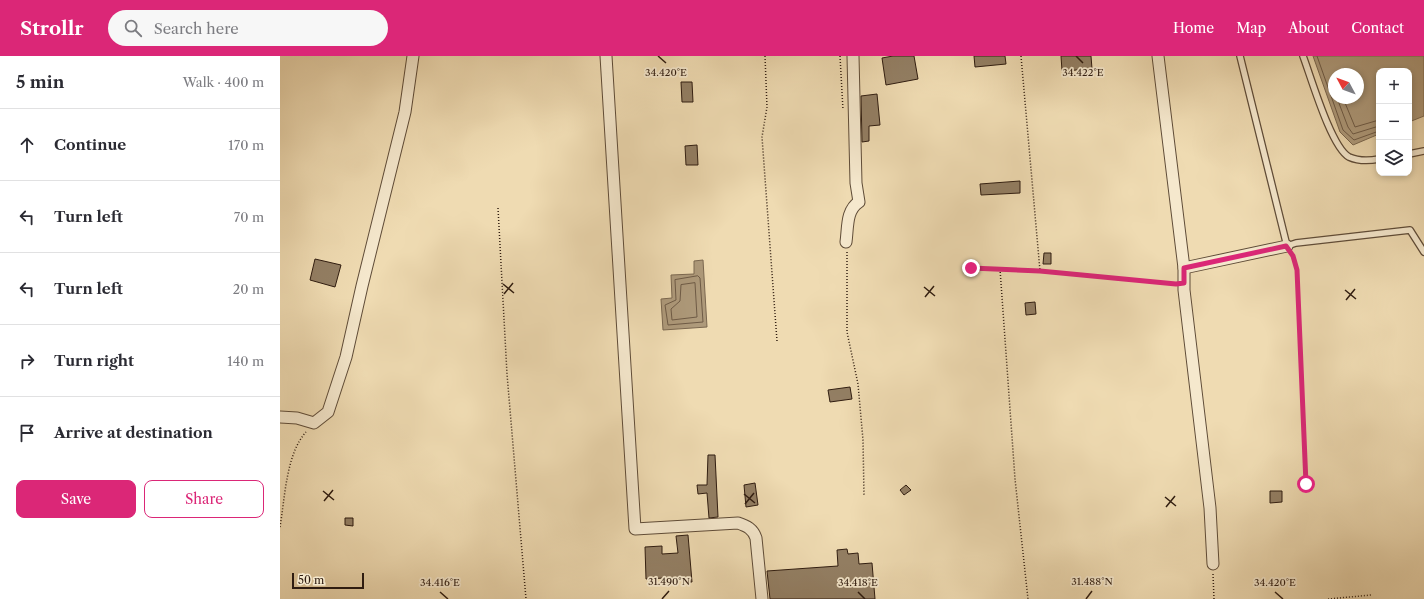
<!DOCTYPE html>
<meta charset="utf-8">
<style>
body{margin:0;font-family:"Libre Caslon Text",serif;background:#f7f7f7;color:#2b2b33}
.controls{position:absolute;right:12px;top:12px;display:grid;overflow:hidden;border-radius:8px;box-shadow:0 2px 6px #0003}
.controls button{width:36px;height:36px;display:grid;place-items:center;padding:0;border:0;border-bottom:1px solid #e1e1e2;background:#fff;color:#2b2b33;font:20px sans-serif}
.compass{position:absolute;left:1048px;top:12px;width:36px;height:36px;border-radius:50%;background:#fff;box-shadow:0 2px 6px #0003;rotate:311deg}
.scale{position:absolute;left:12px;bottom:10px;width:72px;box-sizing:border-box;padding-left:4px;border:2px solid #2f1c10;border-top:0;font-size:11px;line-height:14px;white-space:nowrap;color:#2f1c10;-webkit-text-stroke:3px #f5e8cd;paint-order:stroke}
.stop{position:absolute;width:12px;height:12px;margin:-9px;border:3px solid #db2777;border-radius:50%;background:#fff}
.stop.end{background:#db2777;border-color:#fff;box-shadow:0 1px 4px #0008}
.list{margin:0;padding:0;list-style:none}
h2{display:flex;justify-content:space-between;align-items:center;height:52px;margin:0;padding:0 16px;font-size:17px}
h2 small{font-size:13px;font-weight:400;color:#7c7c81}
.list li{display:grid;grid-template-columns:26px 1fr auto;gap:12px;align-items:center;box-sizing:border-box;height:72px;padding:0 16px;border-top:1px solid #e1e1e2}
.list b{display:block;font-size:15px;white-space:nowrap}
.list em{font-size:13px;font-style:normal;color:#7c7c81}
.actions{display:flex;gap:8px;padding:12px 16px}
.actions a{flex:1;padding:9px 0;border:1px solid #db2777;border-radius:8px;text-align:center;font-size:14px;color:#db2777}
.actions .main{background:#db2777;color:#fff}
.icon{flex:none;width:22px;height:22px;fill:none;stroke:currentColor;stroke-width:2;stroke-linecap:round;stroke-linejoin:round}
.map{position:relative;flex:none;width:1144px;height:543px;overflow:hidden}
header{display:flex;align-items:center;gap:24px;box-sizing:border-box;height:56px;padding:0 20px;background:#db2777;color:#fff}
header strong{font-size:19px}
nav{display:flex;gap:22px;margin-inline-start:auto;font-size:14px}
.search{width:280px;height:36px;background:#f7f7f7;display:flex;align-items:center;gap:10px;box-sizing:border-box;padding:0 14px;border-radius:22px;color:#7c7c81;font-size:15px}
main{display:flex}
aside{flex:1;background:#fff}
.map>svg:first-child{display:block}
.water{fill:#ae9a7b;stroke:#7b6850;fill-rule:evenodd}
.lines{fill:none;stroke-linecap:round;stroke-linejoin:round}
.shore{stroke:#6e5b46;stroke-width:1}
.building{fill:#937f64;stroke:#2f1c10}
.lane-casing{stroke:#5f4c38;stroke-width:8}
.street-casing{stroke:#5f4c38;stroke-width:13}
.path{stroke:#2f1c10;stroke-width:1.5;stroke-dasharray:1 2;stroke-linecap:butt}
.lane{stroke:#f5e8cd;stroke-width:5.5}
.street{stroke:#f5e8cd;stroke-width:11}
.route{stroke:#db2777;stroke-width:5}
.ticks{fill:none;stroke:#2f1c10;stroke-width:1.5}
.ticks-label{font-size:10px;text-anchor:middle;fill:#2f1c10;stroke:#f5e8cd;stroke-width:3.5;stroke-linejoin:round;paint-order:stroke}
</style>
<header>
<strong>Strollr</strong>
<div class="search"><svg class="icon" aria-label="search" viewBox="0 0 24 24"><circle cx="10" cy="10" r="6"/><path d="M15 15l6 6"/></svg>Search here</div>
<nav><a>Home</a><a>Map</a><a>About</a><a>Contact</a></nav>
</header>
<main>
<aside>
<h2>5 min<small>Walk · 400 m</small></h2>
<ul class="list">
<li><svg class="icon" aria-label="ahead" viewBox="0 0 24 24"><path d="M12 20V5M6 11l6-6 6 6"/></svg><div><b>Continue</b></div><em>170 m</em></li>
<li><svg class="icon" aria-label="left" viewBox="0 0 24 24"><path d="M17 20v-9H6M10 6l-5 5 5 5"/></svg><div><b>Turn left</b></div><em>70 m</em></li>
<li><svg class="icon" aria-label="left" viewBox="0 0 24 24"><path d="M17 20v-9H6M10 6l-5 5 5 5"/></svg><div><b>Turn left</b></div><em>20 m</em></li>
<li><svg class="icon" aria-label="right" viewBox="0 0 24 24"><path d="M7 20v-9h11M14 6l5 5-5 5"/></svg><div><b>Turn right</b></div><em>140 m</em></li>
<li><svg class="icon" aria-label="arrive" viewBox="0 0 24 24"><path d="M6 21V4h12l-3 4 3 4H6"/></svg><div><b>Arrive at destination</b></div></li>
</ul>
<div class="actions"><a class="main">Save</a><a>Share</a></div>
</aside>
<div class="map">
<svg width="1144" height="543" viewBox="0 0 1144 543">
<rect width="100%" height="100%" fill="#efdbb2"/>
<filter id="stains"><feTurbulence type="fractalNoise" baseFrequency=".005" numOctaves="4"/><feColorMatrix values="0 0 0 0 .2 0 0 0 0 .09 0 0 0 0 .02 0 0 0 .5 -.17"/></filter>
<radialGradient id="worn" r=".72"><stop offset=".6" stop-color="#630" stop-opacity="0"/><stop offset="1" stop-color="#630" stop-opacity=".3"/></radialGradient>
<g class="water">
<path d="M1033,0H1144V60L1129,66V15H1099V78L1073,89L1060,76ZM1054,18H1078V42H1054Z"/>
<path d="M423,204L427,271L383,274L381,243L392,242L391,219L414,218V205Z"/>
</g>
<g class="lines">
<g class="shore">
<path d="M1037,0L1063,74L1074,84L1099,75"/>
<path d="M1057,42L1068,71L1073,78L1099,70"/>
<path d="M1063,42L1075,71L1099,64"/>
<path d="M418,220L420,222L423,266L388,269L385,249L396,244L395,224Z"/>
<path d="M415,227L417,261L392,264L391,253L400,245L401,229Z"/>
</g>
</g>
<g class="building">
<path d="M613,0H634L638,23L606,29L602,2Z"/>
<path d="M694,0H725L726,8L695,11Z"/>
<path d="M781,0H811L812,13L782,15Z"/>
<path d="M401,26H412L413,46H402Z"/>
<path d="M597,38L600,69L589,70V85L582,86L581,40Z"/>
<path d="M417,89L418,109H406L405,90Z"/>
<path d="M740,125V137L701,139L700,128Z"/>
<path d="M764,197H771V208H763Z"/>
<path d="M35,203L61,209L55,231L30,224Z"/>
<path d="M755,246L756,258L746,259L745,247Z"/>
<path d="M570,331L572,343L550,346L548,334Z"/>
<path d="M428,399H435L438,461L429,462L427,437L418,438L417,429H427Z"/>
<path d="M475,427L478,449L466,451L464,429Z"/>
<path d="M626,429L631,434L624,439L620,434Z"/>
<path d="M990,435H1002V446L990,447Z"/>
<path d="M65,462H73V470L65,469Z"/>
<path d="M408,479L412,526H403L402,521L366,523L365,491L382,490V498L398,497L396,480Z"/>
<path d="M567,493L568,498L578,497L579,508L592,507L595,543H490L487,515L558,510L557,494Z"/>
</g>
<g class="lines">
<defs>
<g id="lane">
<path d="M960,0L1007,190L1016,187L1130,174L1144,196"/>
<path d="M1023,0C1031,21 1051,91 1069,101C1078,105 1089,105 1099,103"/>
<path d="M1129,98L1144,95"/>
</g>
<g id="street">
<path d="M326,0L355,473L458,467C467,470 473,473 476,482L482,543"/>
<path d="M878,0L904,212V234L930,452L933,508"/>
<path d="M566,186C568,172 566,154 579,146L576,127L573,0"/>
<path d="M904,212L1007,190"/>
<path d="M0,361L17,362L34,367L48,356L66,301L82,230L125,56L133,0"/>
</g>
</defs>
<use href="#lane" class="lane-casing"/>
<use href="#street" class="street-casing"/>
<g class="path">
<path d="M485,0L487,51L482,81L497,285"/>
<path d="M560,0L563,54"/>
<path d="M741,0L760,215"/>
<path d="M218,152L227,318L246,543"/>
<path d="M567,196V276L578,328L583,384L584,439"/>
<path d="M1012,198L1017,214L1026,428"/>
<path d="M691,212L760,215L893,228"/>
<path d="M720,213L735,423L748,543"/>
<path d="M0,471C5,442 6,398 26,376"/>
<path d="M933,518L934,543"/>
<path d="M1048,543L1091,539"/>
</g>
<use href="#lane" class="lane"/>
<use href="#street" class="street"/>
</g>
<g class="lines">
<path class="route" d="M691,212L760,215L896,228L904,227V212L1006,190L1013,200L1017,214L1026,428"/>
</g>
<path class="ticks" d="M378,0L386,7M796,0L803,7M223,228L234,237M644,231L655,240M1065,234L1076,243M224,238L233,227M645,241L654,230M1066,244L1075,233M43,435L54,444M464,438L475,447M885,441L896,450M44,445L53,434M465,448L474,437M886,451L895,440M160,536L168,543M578,536L585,543M995,536L1003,543M382,543L389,535M806,543L812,535"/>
<g class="ticks-label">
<text x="386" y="20">34.420°E</text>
<text x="803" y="20">34.422°E</text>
<text x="389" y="529">31.490°N</text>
<text x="812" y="529">31.488°N</text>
<text x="160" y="530">34.416°E</text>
<text x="578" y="530">34.418°E</text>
<text x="995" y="530">34.420°E</text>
</g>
<rect width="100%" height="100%" filter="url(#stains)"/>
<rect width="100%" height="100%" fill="url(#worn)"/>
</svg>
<div class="controls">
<button>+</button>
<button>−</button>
<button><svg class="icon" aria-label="layers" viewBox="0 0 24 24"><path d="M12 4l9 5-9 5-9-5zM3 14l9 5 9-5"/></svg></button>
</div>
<svg class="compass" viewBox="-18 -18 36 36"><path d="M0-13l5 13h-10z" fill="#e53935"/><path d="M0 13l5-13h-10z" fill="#7c7c81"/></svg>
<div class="scale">50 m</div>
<div class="stop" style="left:1026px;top:428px"></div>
<div class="stop end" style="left:691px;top:212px"></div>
</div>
</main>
